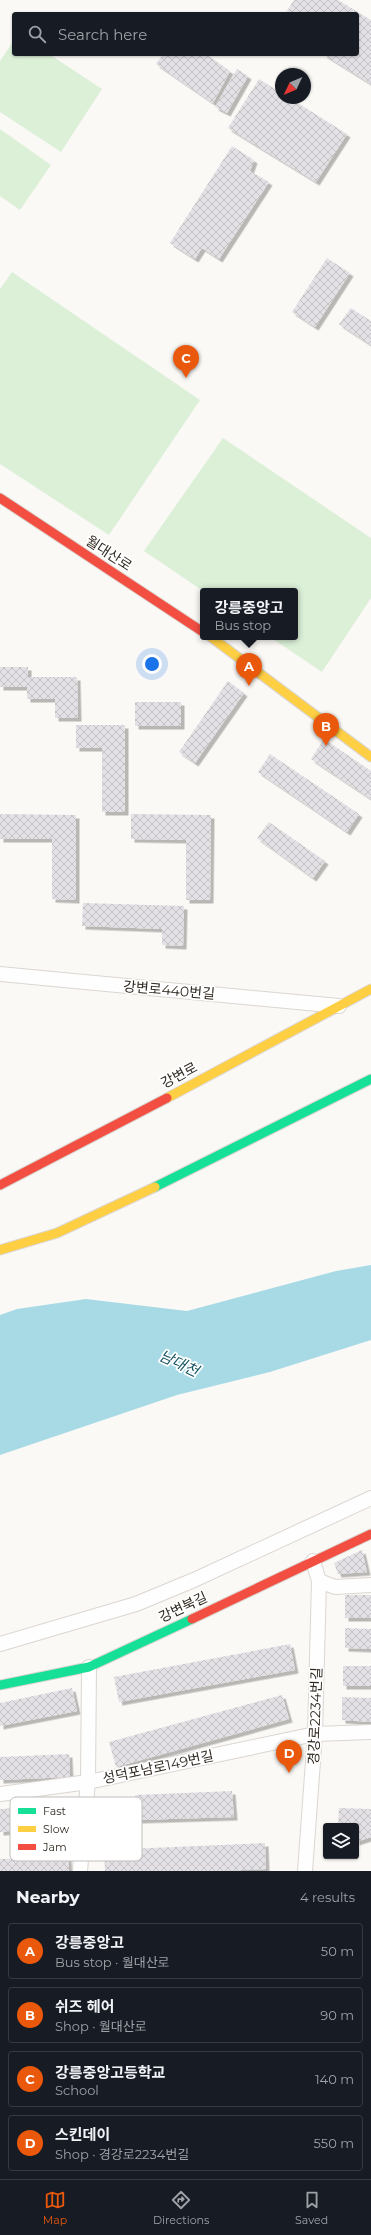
<!DOCTYPE html>
<meta charset="utf-8">
<style>
body{margin:0;font-family:Montserrat,"Noto Sans KR",sans-serif;background:#20242c;color:#f1f3f6}
.controls{position:absolute;right:12px;bottom:12px;display:grid;overflow:hidden;border-radius:4px;box-shadow:0 1px 3px #0004}
.controls button{width:36px;height:36px;display:grid;place-items:center;padding:0;border:0;border-bottom:1px solid #363941;background:#171b24;color:#f1f3f6;font:20px sans-serif}
.compass{position:absolute;left:275px;top:68px;width:36px;height:36px;border-radius:50%;background:#171b24;box-shadow:0 1px 3px #0004;rotate:226deg}
.you{position:absolute;left:152px;top:664px;width:14px;height:14px;margin:-10px;border:3px solid #fff;border-radius:50%;background:#1a73e8;box-shadow:0 0 0 6px #1a73e833}
.badge{display:grid;place-items:center;width:26px;height:26px;border-radius:50%;background:#ea580c;color:#fff;font-size:13px;font-weight:700}
.pin{position:absolute;translate:-50% -33px;filter:drop-shadow(0 1px 2px #0008)}
.pin::after{content:'';position:absolute;top:21px;width:14px;height:12px;background:inherit;clip-path:polygon(0 0,100% 0,50% 100%)}
.popup{position:absolute;left:200px;top:588px;width:98px;height:52px;box-sizing:border-box;display:grid;place-content:center;border-radius:4px;background:#171b24;filter:drop-shadow(0 1px 3px #0005);font-size:13px;white-space:nowrap;color:#9ea1a6}
.popup b{font-size:15px;color:#f1f3f6}
.popup::after{content:'';position:absolute;left:50%;top:100%;margin-left:-8px;border:8px solid transparent;border-top-color:#171b24}
.list{margin:0;padding:0;list-style:none}
h2{display:flex;justify-content:space-between;align-items:center;height:52px;margin:0;padding:0 16px;font-size:17px}
h2 small{font-size:13px;font-weight:400;color:#9ea1a6}
.list li{display:grid;grid-template-columns:26px 1fr auto;gap:12px;align-items:center;box-sizing:border-box;height:56px;margin:0 8px 8px;padding:0 8px;border:1px solid #363941;border-radius:4px}
.list b{display:block;font-size:15px;white-space:nowrap}
.list p{margin:0;font-size:13px;white-space:nowrap;color:#9ea1a6}
.list em{font-size:13px;font-style:normal;color:#9ea1a6}
.icon{flex:none;width:22px;height:22px;fill:none;stroke:currentColor;stroke-width:2;stroke-linecap:round;stroke-linejoin:round}
.map{position:relative;flex:none;width:371px;height:1871px;overflow:hidden}
.search{position:absolute;background:#171b24;box-shadow:0 1px 3px #0004;left:12px;right:12px;top:12px;height:44px;display:flex;align-items:center;gap:10px;box-sizing:border-box;padding:0 14px;border-radius:4px;color:#9ea1a6;font-size:15px}
.sheet{height:308px;background:#171b24}
nav{display:flex;justify-content:space-around;align-items:center;box-sizing:border-box;height:56px;border-top:1px solid #363941;background:#171b24;font-size:11px;color:#9ea1a6}
nav a{display:grid;justify-items:center;gap:2px}
nav .on{color:#ea580c}
.map>svg:first-child{display:block}
.pitch{fill:#dcf0d8}
.water{fill:#a8dae6}
.building{fill:url(#building-cross-hatch);filter:url(#shadow)}
.lines{fill:none;stroke-linecap:round;stroke-linejoin:round}
.street-casing{stroke:#dbd6d1;stroke-width:16}
.fast-casing{stroke:#dbd6d1;stroke-width:11}
.slow-casing{stroke:#dbd6d1;stroke-width:11}
.jam-casing{stroke:#dbd6d1;stroke-width:11}
.street{stroke:#fefefe;stroke-width:14}
.fast{stroke:#16e098;stroke-width:9}
.slow{stroke:#ffcf43;stroke-width:9}
.jam{stroke:#f24e42;stroke-width:9}
.labels{text-anchor:middle;dominant-baseline:central;stroke-width:3.5;stroke-linejoin:round;paint-order:stroke}
.street-label{font-size:14px;fill:#312a22;stroke:#fff}
.water-label{font-size:15px;font-style:italic;fill:#185663;stroke:#fff}
.key{fill:#fff;stroke:#c1bfbd;stroke-width:1}
.key-label{font-size:11px;fill:#312a22}
</style>
<div class="map">
<svg width="371" height="1871" viewBox="0 0 371 1871">
<defs>
<pattern id="building-cross-hatch" width="8" height="8" patternUnits="userSpaceOnUse"><rect width="8" height="8" fill="#e4e1e6"/><path d="M0 0l8 8M0 8l8-8" fill="none" stroke="#c4c1c5"/></pattern>
<filter id="shadow"><feDropShadow dx="3.5" dy="3.5" stdDeviation="0" flood-color="#0004"/></filter>
</defs>
<rect width="100%" height="100%" fill="#fbf9f6"/>
<g class="pitch">
<path d="M14,40V54H49L102,89L61,152L0,112V61Z"/>
<path d="M0,129L51,165L20,210L0,196Z"/>
<path d="M12,272L200,400L109,535L0,464V289Z"/>
<path d="M223,438L371,538V598L322,672L270,637H295V591H203L144,551Z"/>
</g>
<path class="water" d="M371,1265V1340L270,1372L177,1395L0,1455V1315L17,1309L86,1299L187,1311L336,1271Z"/>
<g class="building">
<path d="M294,0H338L371,20V84L323,54H357V14H285Z"/>
<path d="M163,54H206L230,71L213,103L156,64Z"/>
<path d="M237,69L248,76L227,113L215,107Z"/>
<path d="M259,79L281,93V98H290L347,134L316,182L228,128Z"/>
<path d="M232,146L254,160L250,171L269,182L219,259L202,248L195,259L170,243Z"/>
<path d="M327,258L350,273L315,327L292,312Z"/>
<path d="M351,308L371,321V345L339,324Z"/>
<path d="M0,667H28V677H77L78,718H55V699H27V687H0Z"/>
<path d="M228,681L244,693L195,763L179,752Z"/>
<rect x="135" y="702" width="46" height="24"/>
<path d="M76,725H125V812H102V748H76Z"/>
<path d="M324,739L371,771V799L311,759Z"/>
<path d="M270,754L359,814L347,832L258,772Z"/>
<path d="M0,814L76,815V900L52,899V839H0Z"/>
<path d="M131,814L211,815L210,900H186V840L131,839Z"/>
<path d="M269,822L325,861L313,878L257,838Z"/>
<path d="M83,903L184,906L183,946L162,945V929L82,926Z"/>
<path d="M362,1550L367,1572L338,1574L334,1563Z"/>
<rect x="345" y="1595" width="26" height="23"/>
<path d="M345,1628L371,1629V1649L345,1648Z"/>
<path d="M290,1644L295,1670L119,1702L114,1677Z"/>
<rect x="343" y="1666" width="28" height="20"/>
<path d="M72,1688L77,1711L0,1726V1703Z"/>
<path d="M282,1695L289,1719L116,1767L109,1742Z"/>
<path d="M342,1697L371,1698V1722L342,1720Z"/>
<path d="M69,1754L70,1777L0,1780V1757Z"/>
<path d="M232,1791L234,1817L136,1820L135,1795Z"/>
<path d="M111,1799L125,1800L124,1832L103,1831L104,1807Z"/>
<path d="M75,1805L76,1828L0,1832V1809Z"/>
<path d="M339,1808L371,1809V1837L356,1842V1826H338Z"/>
<path d="M265,1843L266,1869L215,1871H105L104,1850Z"/>
<path d="M68,1857L69,1871H0V1859Z"/>
</g>
<g class="lines">
<defs>
<g id="street">
<path d="M0,974L339,1006"/>
<path d="M319,1581L335,1587L371,1585"/>
<path d="M0,1644L136,1604L194,1580L371,1498"/>
<path d="M0,1794L88,1782L315,1734L371,1732"/>
<path d="M80,1871L88,1782L89,1667"/>
<path d="M305,1871L315,1734L319,1581L313,1561"/>
</g>
<g id="fast">
<path d="M155,1187L371,1079"/>
<path d="M0,1685L89,1667L192,1619"/>
</g>
<g id="slow">
<path d="M211,637L371,757"/>
<path d="M167,1098L371,989"/>
<path d="M0,1250L57,1233L155,1187"/>
</g>
<g id="jam">
<path d="M0,498L203,632"/>
<path d="M0,1185L167,1098"/>
<path d="M192,1619L371,1534"/>
</g>
</defs>
<use href="#street" class="street-casing"/>
<use href="#fast" class="fast-casing"/>
<use href="#slow" class="slow-casing"/>
<use href="#jam" class="jam-casing"/>
<use href="#street" class="street"/>
<use href="#fast" class="fast"/>
<use href="#slow" class="slow"/>
<use href="#jam" class="jam"/>
</g>
<g class="labels">
<g class="street-label">
<text transform="translate(109 553) rotate(33)">월대산로</text>
<text transform="translate(169 990) rotate(5)">강변로440번길</text>
<text transform="translate(179 1075) rotate(-28)">강변로</text>
<text transform="translate(183 1607) rotate(-25)">강변북길</text>
<text transform="translate(315 1716) rotate(-88)">경강로2234번길</text>
<text transform="translate(158 1767) rotate(-12)">성덕포남로149번길</text>
</g>
<g class="water-label">
<text transform="translate(179 1363) rotate(25)">남대천</text>
</g>
</g>
<rect x="10" y="1797" width="132" height="64" rx="6" class="key"/>
<rect x="18" y="1808" width="18" height="6" fill="#16e098"/>
<rect x="18" y="1826" width="18" height="6" fill="#ffcf43"/>
<rect x="18" y="1844" width="18" height="6" fill="#f24e42"/>
<g class="key-label">
<text x="43" y="1815">Fast</text>
<text x="43" y="1833">Slow</text>
<text x="43" y="1851">Jam</text>
</g>
</svg>
<div class="controls">
<button><svg class="icon" aria-label="layers" viewBox="0 0 24 24"><path d="M12 4l9 5-9 5-9-5zM3 14l9 5 9-5"/></svg></button>
</div>
<svg class="compass" viewBox="-18 -18 36 36"><path d="M0-13l5 13h-10z" fill="#e53935"/><path d="M0 13l5-13h-10z" fill="#9ea1a6"/></svg>
<div class="you"></div>
<div class="pin badge" style="left:249px;top:686px">A</div>
<div class="popup"><b>강릉중앙고</b>Bus stop</div>
<div class="pin badge" style="left:326px;top:746px">B</div>
<div class="pin badge" style="left:186px;top:378px">C</div>
<div class="pin badge" style="left:289px;top:1773px">D</div>
<div class="search"><svg class="icon" aria-label="search" viewBox="0 0 24 24"><circle cx="10" cy="10" r="6"/><path d="M15 15l6 6"/></svg>Search here</div>
</div>
<section class="sheet">
<h2>Nearby<small>4 results</small></h2>
<ul class="list">
<li><span class="badge">A</span><div><b>강릉중앙고</b><p>Bus stop · 월대산로</p></div><em>50 m</em></li>
<li><span class="badge">B</span><div><b>쉬즈 헤어</b><p>Shop · 월대산로</p></div><em>90 m</em></li>
<li><span class="badge">C</span><div><b>강릉중앙고등학교</b><p>School</p></div><em>140 m</em></li>
<li><span class="badge">D</span><div><b>스킨데이</b><p>Shop · 경강로2234번길</p></div><em>550 m</em></li>
</ul>
</section>
<nav>
<a class="on"><svg class="icon" aria-label="map" viewBox="0 0 24 24"><path d="M3 6l6-2 6 2 6-2v14l-6 2-6-2-6 2zM9 4v14M15 6v14"/></svg>Map</a>
<a><svg class="icon" aria-label="directions" viewBox="0 0 24 24"><path d="M12 3l9 9-9 9-9-9zM9 14v-3h6M13 9l2 2-2 2"/></svg>Directions</a>
<a><svg class="icon" aria-label="saved" viewBox="0 0 24 24"><path d="M7 4h10v16l-5-4-5 4z"/></svg>Saved</a>
</nav>
